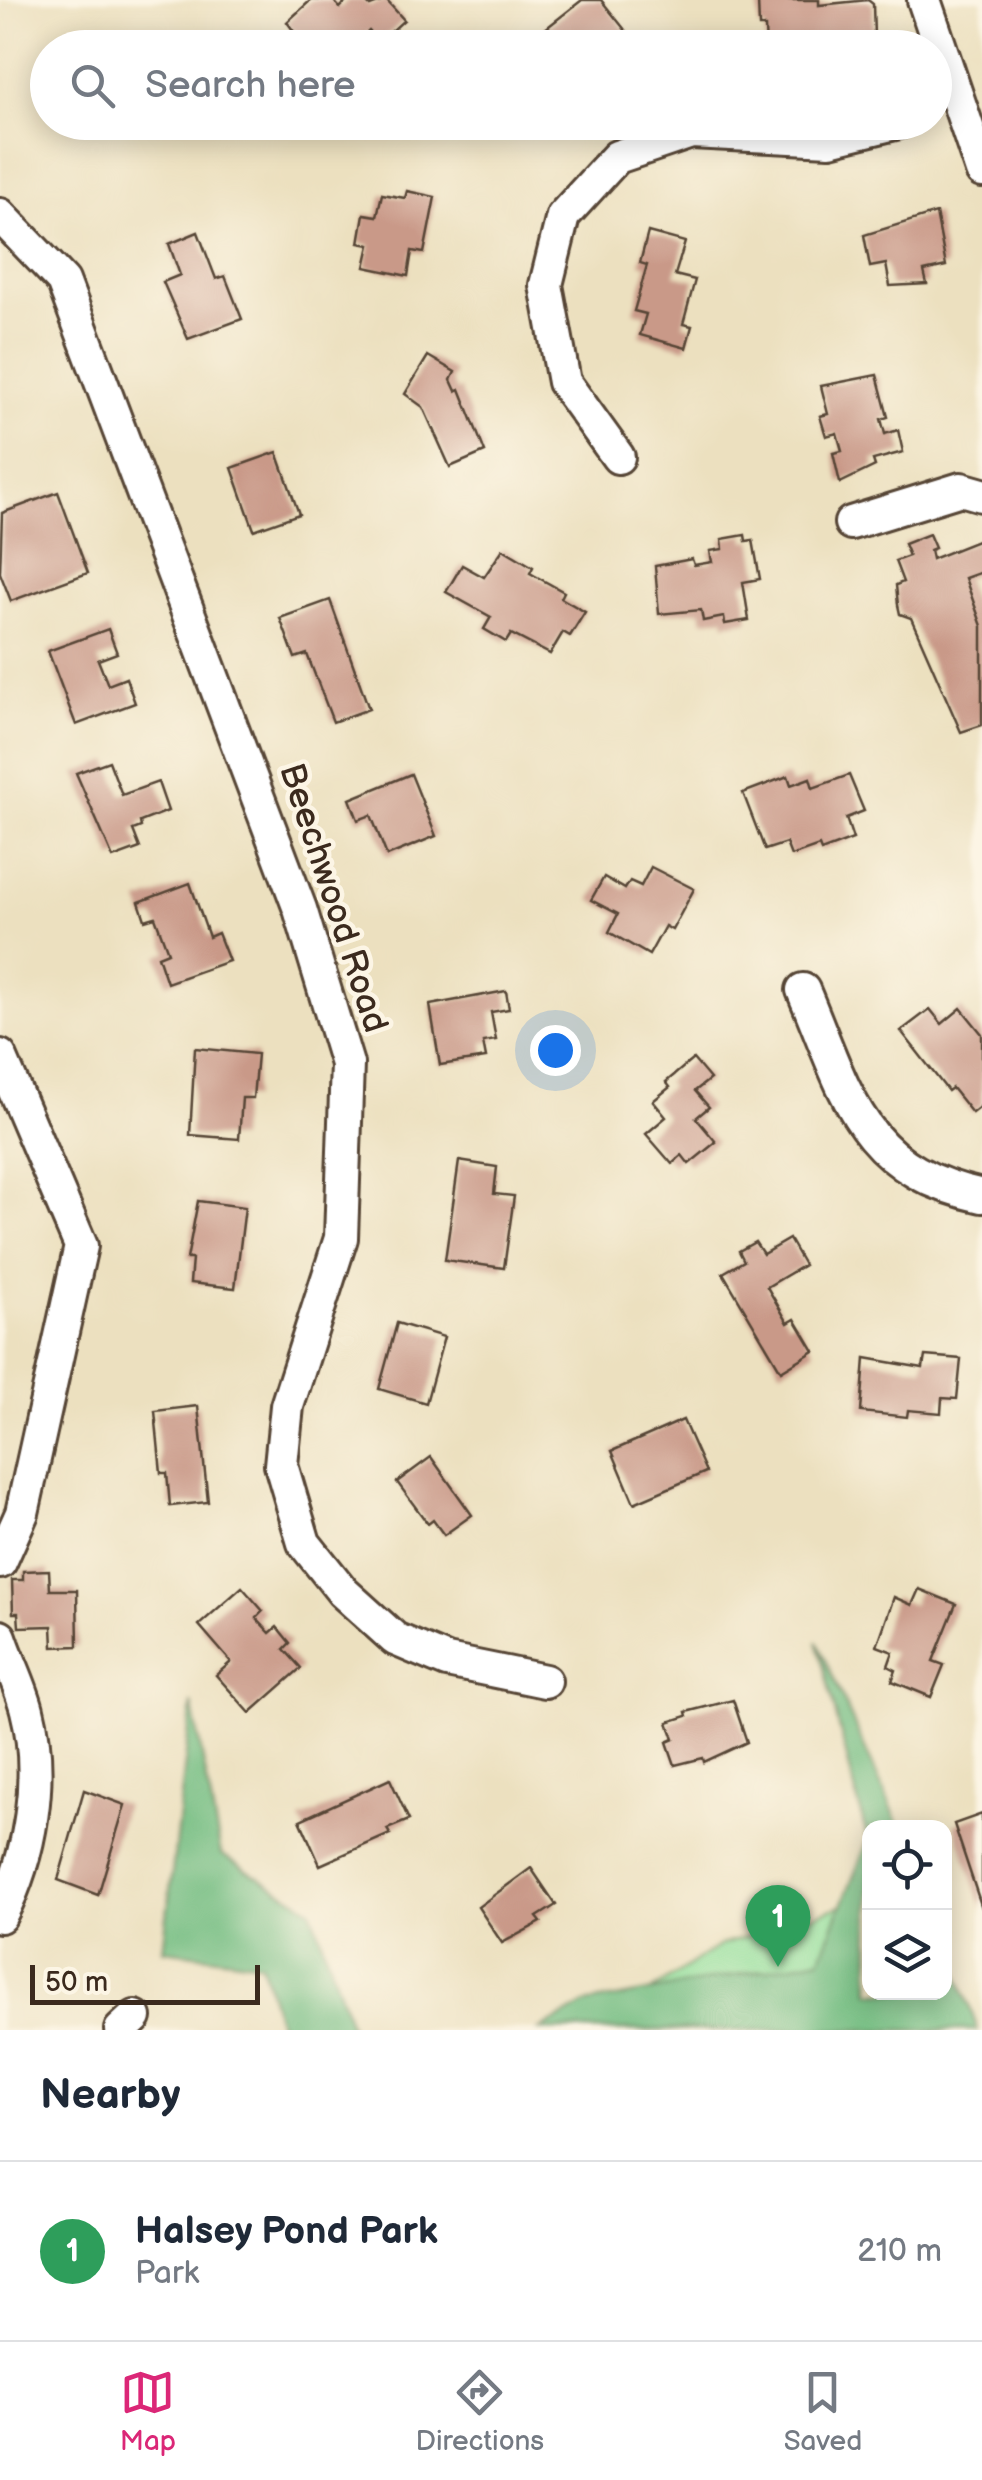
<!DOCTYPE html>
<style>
body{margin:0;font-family:"Balsamiq Sans",sans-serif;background:#f6f6f7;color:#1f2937}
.controls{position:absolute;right:30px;bottom:30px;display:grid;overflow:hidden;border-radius:20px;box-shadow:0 5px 25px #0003}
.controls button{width:90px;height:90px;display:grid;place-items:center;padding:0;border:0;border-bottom:2px solid #e0e1e3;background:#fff;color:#1f2937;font:50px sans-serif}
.scale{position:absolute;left:30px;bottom:25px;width:230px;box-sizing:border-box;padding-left:10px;border:5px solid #3b2a1e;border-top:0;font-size:28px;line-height:35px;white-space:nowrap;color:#3b2a1e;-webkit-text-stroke:8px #fcf5e5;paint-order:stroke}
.you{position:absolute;left:555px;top:1050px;width:35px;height:35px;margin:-25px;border:8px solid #fff;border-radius:50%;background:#1a73e8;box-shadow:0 0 0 15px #1a73e833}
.badge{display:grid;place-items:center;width:65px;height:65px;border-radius:50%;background:#db2777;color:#fff;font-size:32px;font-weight:700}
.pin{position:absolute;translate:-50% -82px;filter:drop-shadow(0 2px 5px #0008)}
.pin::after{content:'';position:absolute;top:52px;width:35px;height:30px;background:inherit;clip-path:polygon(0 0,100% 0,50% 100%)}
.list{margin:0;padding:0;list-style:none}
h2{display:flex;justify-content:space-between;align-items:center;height:130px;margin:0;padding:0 40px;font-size:42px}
h2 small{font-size:32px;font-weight:400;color:#747a83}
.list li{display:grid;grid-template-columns:65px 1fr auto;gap:30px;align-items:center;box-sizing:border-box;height:180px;padding:0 40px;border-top:2px solid #e0e1e3}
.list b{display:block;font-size:38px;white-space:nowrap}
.list p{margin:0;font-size:32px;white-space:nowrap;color:#747a83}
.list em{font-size:32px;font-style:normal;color:#747a83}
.icon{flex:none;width:55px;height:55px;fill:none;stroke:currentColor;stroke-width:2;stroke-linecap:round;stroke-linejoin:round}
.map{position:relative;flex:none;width:982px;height:2030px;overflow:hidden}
.search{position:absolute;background:#fff;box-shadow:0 5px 25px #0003;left:30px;right:30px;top:30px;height:110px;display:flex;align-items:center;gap:25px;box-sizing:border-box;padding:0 35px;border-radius:55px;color:#747a83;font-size:38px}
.sheet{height:310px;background:#fff}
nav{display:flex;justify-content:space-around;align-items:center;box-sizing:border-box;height:140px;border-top:2px solid #e0e1e3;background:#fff;font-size:28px;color:#747a83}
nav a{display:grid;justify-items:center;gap:5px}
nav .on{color:#db2777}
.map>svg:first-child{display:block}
.green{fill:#93df9b;stroke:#67845c;stroke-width:2.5}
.forest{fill:#76be83;stroke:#587450;stroke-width:2.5}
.building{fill:#c99988}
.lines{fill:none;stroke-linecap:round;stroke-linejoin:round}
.minor-casing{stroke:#564536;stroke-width:38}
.minor{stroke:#fff;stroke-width:32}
.labels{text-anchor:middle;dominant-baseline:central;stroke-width:9;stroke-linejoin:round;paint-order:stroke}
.street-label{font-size:35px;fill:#3b2a1e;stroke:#fcf5e5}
</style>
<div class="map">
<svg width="982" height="2030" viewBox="0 0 982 2030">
<rect width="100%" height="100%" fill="#fcf5e5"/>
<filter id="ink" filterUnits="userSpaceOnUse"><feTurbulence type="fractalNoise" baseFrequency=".01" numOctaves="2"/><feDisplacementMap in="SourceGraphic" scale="20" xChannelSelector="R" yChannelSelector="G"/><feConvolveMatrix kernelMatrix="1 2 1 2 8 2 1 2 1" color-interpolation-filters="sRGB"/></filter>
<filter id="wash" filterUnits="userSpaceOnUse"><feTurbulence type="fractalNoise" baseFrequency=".0048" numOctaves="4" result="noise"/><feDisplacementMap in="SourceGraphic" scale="40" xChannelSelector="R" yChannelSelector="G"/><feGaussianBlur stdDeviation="2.25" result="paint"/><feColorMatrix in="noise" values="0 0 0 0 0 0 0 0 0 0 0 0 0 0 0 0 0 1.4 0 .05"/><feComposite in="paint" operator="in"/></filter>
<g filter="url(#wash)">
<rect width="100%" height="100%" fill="#ece0bf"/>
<path class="green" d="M869,1897L870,1992L947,2030H592L719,1946Z"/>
<g class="forest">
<path d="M817,1641L900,1827L870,1828V1992H944L945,1938L978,2030H540L585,2004L820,1959L868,1841Z"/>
<path d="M192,1703L221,1854L311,1909L352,2030H281L261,1963L163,1950Z"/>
</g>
<g id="blocks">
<g class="building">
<path d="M311,0H333L340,8L348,0H364L370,6L386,0L404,20L380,42L369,31L359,40V48H306L287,22Z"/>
<path d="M582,0H601L626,31L606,48H521Z"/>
<path d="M758,0H819V5L868,0L873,4L874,37L824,38V48H766L765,27H759Z"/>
<path d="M407,191L435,197L424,253L412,251L408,276L365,267L370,245L359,243L364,214L377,216L382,194L405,198Z"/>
<path d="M936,213L946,266L924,271L927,284L890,286L886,264L870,267L864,235Z"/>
<path d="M198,232L216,279L225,276L242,319L188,339L163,282L180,275L169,244Z"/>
<path d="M648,232L685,242L675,275L695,280L683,324L692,326L686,348L640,335L646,314L634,311L647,265L640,263Z"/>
<path d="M428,356L455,372L451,380L456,391L460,389L485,452L450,467L423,407L405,394Z"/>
<path d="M877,375L888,417L881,419L885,434L898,430L903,452L873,460L875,466L840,483L833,453L842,451L837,433L826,436L820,416L828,414L821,386Z"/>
<path d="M277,452L299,514L254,530L232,468Z"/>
<path d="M58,492L88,573L11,601L0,573L2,513Z"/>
<path d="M929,534L935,548L930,550L932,559L982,539V572L965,578L982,626V725L961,732L911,618L900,614L898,605L896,585L903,582L895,561L909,556L904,544Z"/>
<path d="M745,535L746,541L753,540L760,579L743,582L749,620L725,624L724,617L703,621L701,610L659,614L655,566L692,559L694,565L712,562L710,551L723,549L722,539Z"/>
<path d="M503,549L533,567L530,573L564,592L561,598L585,612L570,636L563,632L550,654L511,634L506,642L484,629L491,617L446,592L462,565L484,577Z"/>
<path d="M330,600L369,709L333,722L307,654L295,658L280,618Z"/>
<path d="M108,629L117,653L98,660L108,685L126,678L135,703L76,725L48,651Z"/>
<path d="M109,761L122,795L158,782L168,811L140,822L141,827L133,830L140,848L113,858L76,773Z"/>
<path d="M411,774L436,836L387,856L371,815L358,820L350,799Z"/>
<path d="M849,775L864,811L846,818L853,839L821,851L819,846L791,856L786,843L765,850L743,793L788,776L791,785L810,778L813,788Z"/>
<path d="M651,867L694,889L672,930L665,926L649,955L609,932L618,914L591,900L604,877L625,889L630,881L641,886Z"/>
<path d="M190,883L209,937L218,933L229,961L167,983L158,956L168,952L155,917L145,920L139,902Z"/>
<path d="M506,991L509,1009L491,1012L496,1040L483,1042L486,1058L440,1065L430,1005Z"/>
<path d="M961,1008L982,1034V1105L972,1113L952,1088L948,1091L901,1031L930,1009L942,1024Z"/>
<path d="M195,1048L257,1054L253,1098H242L239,1139L190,1135Z"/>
<path d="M693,1059L710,1079L695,1091L709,1107L696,1118L716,1142L689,1164L682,1155L672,1164L646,1134L666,1117L653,1101L670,1087L666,1082Z"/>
<path d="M459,1161L497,1167L494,1194L514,1196L504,1268L445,1260Z"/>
<path d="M198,1201L245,1207L235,1288L190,1283L192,1259H187Z"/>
<path d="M789,1239L804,1265L767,1287L788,1323L795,1319L814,1351L781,1371L723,1273L744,1261L739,1251L755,1242L763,1254Z"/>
<path d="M397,1323L444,1337L426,1403L379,1389Z"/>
<path d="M925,1356L961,1359L957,1399L942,1398L941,1413L908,1410L907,1417L861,1412L865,1358L923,1368Z"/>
<path d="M198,1406L208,1502L170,1506L167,1473H161L155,1411Z"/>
<path d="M683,1420L706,1472L634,1503L612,1451Z"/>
<path d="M431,1457L472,1515L444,1535L433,1520L428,1524L397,1482Z"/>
<path d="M49,1570L50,1590H77L78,1646L53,1647L52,1626L19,1627L18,1613H13L12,1580H23V1571Z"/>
<path d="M242,1587L263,1611L256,1618L270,1633L277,1627L290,1643L284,1649L301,1668L250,1713L216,1675L231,1662L199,1625Z"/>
<path d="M919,1589L956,1604L933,1661L944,1665L931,1697L892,1681L896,1670L888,1666L893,1652L877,1646L894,1597L912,1605Z"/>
<path d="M733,1700L747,1742L704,1762L703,1758L675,1765L667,1742L674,1739L668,1722L687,1716L686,1712Z"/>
<path d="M390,1779L409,1820L387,1829L390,1834L320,1865L300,1820Z"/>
<path d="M84,1790L125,1805L98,1895L58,1880Z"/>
<path d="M982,1814V1908L954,1824Z"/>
<path d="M531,1868L556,1905L537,1917L541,1922L502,1943L478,1907Z"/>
</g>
</g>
</g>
<g filter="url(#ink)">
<use href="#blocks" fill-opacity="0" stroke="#564536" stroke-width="2.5"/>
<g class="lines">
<defs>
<g id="minor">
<path d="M924,0L982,171"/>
<path d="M0,215L63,281L300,909L347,1064L341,1238L287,1406L281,1465L304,1543L343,1592L395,1639L447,1661L545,1681"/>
<path d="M618,457L564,382L546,285L563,216L617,157L691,132L830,139L899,122"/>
<path d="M851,523L961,489L982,495"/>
<path d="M803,990C847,1093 858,1169 982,1196"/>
<path d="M0,1056L81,1246L22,1513L0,1562"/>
<path d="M0,1637C8,1661 21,1686 27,1710C44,1776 31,1856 0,1916"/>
<path d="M121,2030L135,2017"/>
</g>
</defs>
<use href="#minor" class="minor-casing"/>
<use href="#minor" class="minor"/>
</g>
</g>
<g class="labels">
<g class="street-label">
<text transform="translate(333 898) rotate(72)">Beechwood Road</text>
</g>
</g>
</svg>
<div class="controls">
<button><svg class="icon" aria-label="locate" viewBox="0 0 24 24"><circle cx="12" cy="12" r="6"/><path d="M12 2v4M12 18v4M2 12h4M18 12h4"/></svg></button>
<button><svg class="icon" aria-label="layers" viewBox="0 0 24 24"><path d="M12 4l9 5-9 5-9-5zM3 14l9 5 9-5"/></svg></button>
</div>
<div class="scale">50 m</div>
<div class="you"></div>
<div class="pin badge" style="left:778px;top:1967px;background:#2e9e5b">1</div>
<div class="search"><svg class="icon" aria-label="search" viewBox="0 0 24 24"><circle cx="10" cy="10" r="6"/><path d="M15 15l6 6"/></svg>Search here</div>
</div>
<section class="sheet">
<h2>Nearby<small></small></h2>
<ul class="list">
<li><span class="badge" style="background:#2e9e5b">1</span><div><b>Halsey Pond Park</b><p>Park</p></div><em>210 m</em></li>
</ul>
</section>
<nav>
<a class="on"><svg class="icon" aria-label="map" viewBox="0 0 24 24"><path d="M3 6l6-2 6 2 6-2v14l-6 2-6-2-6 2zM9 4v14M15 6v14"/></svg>Map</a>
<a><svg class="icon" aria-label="directions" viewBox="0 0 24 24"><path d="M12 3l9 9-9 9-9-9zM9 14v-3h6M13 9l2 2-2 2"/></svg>Directions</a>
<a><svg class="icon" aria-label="saved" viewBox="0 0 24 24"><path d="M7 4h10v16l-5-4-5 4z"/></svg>Saved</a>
</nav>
